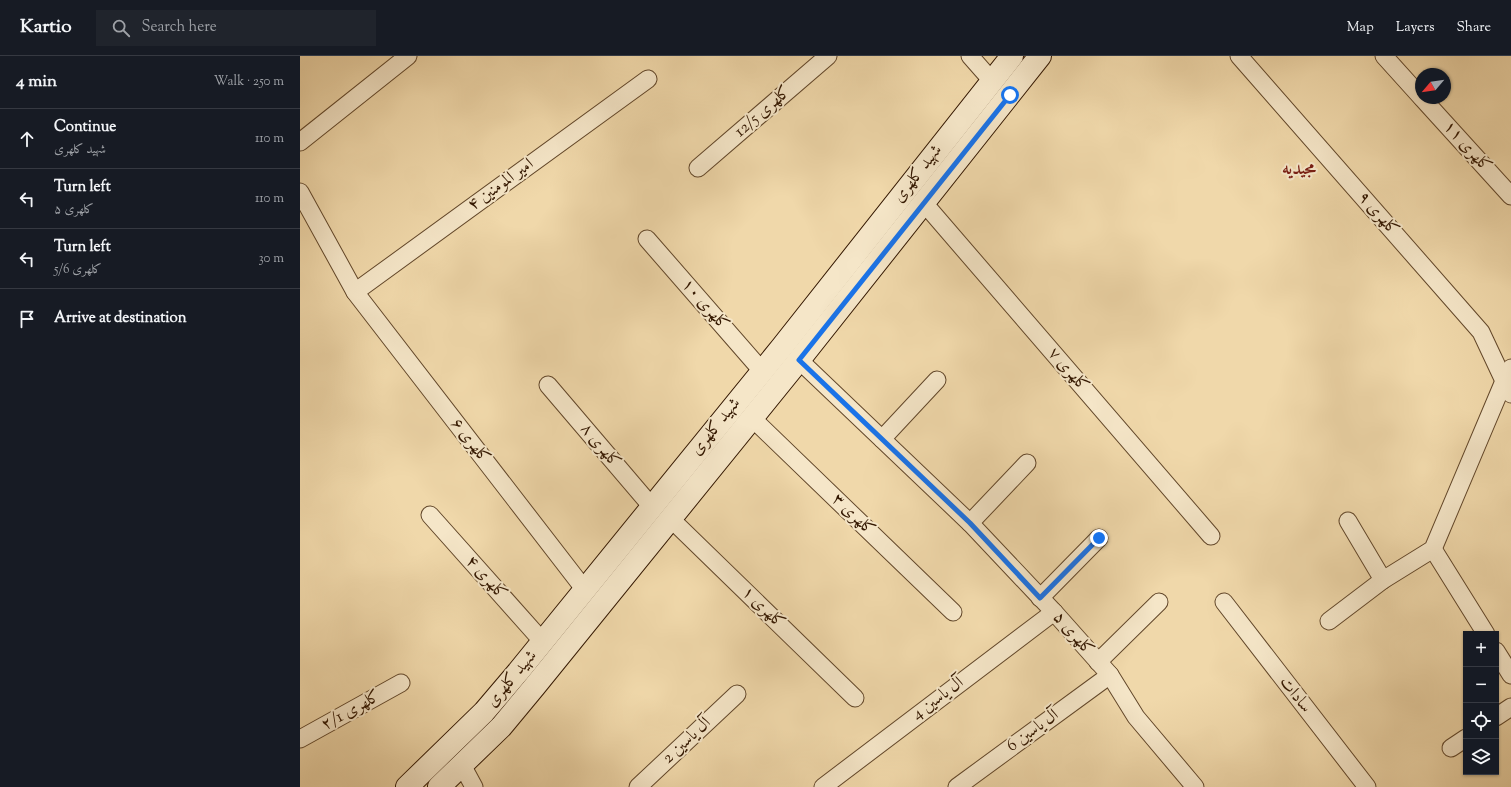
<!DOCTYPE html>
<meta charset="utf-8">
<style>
body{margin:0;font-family:"Sorts Mill Goudy",Amiri,serif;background:#20242c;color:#f1f3f6}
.controls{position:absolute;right:12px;bottom:12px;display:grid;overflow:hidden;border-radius:0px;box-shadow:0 1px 3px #0004}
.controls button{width:36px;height:36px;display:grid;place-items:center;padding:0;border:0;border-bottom:1px solid #363941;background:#171b24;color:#f1f3f6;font:20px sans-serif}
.compass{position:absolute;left:1115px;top:12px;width:36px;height:36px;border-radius:50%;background:#171b24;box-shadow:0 1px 3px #0004;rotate:241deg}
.stop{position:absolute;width:12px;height:12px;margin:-9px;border:3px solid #1a73e8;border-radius:50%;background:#fff}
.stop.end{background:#1a73e8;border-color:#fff;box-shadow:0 1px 4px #0008}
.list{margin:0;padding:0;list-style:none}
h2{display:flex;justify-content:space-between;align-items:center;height:52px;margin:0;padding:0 16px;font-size:17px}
h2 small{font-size:13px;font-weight:400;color:#9ea1a6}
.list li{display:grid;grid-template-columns:26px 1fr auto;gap:12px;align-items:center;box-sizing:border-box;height:60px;padding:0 16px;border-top:1px solid #363941}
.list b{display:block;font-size:15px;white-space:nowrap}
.list p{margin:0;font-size:13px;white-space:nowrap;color:#9ea1a6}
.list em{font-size:13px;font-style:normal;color:#9ea1a6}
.icon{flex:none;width:22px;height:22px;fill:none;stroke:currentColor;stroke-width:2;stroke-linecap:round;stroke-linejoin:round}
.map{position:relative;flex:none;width:1211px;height:731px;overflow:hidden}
header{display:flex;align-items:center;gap:24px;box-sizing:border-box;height:56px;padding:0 20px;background:#171b24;border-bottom:1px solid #363941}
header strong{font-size:19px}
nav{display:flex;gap:22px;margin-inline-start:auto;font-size:14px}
.search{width:280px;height:36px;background:#20242c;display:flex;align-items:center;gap:10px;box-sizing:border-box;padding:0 14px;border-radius:0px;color:#9ea1a6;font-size:15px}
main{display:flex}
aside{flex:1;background:#171b24}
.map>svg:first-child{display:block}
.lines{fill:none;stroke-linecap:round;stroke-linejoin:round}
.minor-casing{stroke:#62472a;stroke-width:19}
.secondary-casing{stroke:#331700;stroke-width:24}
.minor{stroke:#f5e6c8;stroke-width:17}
.secondary{stroke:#f5e6c8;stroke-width:22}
.route{stroke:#1a73e8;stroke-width:5}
.labels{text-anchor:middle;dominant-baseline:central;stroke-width:4;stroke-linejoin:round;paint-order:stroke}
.street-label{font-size:17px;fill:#331700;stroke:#f5e6c8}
.neighbourhood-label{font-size:18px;font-weight:bold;fill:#7a1f14;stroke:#f5e6c8}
</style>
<header>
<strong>Kartio</strong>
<div class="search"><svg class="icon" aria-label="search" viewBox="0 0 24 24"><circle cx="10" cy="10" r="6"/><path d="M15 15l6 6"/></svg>Search here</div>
<nav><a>Map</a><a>Layers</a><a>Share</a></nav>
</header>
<main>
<aside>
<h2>4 min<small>Walk · 250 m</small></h2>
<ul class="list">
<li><svg class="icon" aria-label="ahead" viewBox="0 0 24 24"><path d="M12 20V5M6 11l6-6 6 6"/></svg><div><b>Continue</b><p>شهید کلهری</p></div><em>110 m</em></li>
<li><svg class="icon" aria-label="left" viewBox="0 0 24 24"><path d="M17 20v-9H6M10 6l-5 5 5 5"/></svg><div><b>Turn left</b><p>کلهری ۵</p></div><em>110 m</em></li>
<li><svg class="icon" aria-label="left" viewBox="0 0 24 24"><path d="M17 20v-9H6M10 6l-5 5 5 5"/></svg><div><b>Turn left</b><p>کلهری 5/6</p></div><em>30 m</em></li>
<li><svg class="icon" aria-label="arrive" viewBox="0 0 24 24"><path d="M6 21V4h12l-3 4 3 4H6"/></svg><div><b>Arrive at destination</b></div></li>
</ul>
</aside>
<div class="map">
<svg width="1211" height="731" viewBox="0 0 1211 731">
<rect width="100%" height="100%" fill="#f0d8aa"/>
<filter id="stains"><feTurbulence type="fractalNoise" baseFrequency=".005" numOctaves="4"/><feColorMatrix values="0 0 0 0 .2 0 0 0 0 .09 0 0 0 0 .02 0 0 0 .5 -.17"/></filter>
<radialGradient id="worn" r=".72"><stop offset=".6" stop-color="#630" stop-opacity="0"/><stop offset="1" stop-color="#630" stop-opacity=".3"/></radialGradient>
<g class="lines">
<defs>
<g id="minor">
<path d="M670,0L692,25"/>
<path d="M939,0L1181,276L1204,325L1211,338"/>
<path d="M1084,0L1121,41"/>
<path d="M1122,42L1211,140"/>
<path d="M0,86L108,0"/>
<path d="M398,112L528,0"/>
<path d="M0,136L55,236L285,534"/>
<path d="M624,147L911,480"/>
<path d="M347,183L462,315"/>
<path d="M55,236L348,23"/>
<path d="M499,304L670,467L754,556L810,619L836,661L895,731"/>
<path d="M248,329L352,451"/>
<path d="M452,362L653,556"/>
<path d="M582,383L637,324"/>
<path d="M130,459L243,586"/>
<path d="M371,463L555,642"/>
<path d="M1048,465L1083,524"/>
<path d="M670,467L727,407"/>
<path d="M1133,493L1186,578"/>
<path d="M740,542L799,482"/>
<path d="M924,546L1067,731"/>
<path d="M1029,565L1083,524L1133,493L1204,325L1211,312"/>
<path d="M1196,595L1211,619"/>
<path d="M798,606L859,546"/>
<path d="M1196,661L1211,651"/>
<path d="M0,683L101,627"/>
<path d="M1151,692L1166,682"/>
<path d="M162,709L174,731"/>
<path d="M338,731L437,638"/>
<path d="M523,731L754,556"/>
<path d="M657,731L810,619"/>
</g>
<g id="secondary">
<path d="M107,731L184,656L218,616L482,291L712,0"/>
<path d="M139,731L201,671L235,630L499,304L740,0"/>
</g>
</defs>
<use href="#minor" class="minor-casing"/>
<use href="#secondary" class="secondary-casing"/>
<use href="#minor" class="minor"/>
<use href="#secondary" class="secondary"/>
</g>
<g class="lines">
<path class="route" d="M710,39L499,304L670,467L740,542L799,482"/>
</g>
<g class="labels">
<g class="street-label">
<text transform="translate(463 56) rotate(-41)">کلهری 12/5</text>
<text transform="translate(1167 91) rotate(48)">کلهری ۱۱</text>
<text transform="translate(618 118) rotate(-52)">شهید کلهری</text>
<text transform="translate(201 129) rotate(-36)">امیر المومنین ۴</text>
<text transform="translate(1078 158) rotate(49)">کلهری ۹</text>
<text transform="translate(405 249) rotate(49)">کلهری ۱۰</text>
<text transform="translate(768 314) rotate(49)">کلهری ۷</text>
<text transform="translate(416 371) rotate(-51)">شهید کلهری</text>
<text transform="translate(170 385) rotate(52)">کلهری ۶</text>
<text transform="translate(300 390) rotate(50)">کلهری ۸</text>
<text transform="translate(553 459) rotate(44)">کلهری ۳</text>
<text transform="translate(186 522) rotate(48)">کلهری ۴</text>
<text transform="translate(463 552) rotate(44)">کلهری ۱</text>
<text transform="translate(773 578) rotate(49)">کلهری ۵</text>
<text transform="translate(212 623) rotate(-50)">شهید کلهری</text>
<text transform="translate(995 639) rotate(52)">سادات</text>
<text transform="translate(638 643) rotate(-37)">آل یاسین 4</text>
<text transform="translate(51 655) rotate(-29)">کلهری ۲/1</text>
<text transform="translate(733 675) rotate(-36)">آل یاسین 6</text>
<text transform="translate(387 685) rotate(-43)">آل یاسین 2</text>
</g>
<g class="neighbourhood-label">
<text x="999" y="114">مجیدیه</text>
</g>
</g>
<rect width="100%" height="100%" filter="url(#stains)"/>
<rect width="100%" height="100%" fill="url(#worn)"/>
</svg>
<div class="controls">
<button>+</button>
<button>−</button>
<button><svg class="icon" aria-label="locate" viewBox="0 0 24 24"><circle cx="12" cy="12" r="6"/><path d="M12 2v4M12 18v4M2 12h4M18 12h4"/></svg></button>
<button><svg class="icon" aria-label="layers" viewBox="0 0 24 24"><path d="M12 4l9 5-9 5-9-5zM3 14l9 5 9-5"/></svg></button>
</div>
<svg class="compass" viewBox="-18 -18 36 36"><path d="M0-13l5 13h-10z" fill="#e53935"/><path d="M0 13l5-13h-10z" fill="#9ea1a6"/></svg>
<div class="stop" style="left:710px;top:39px"></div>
<div class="stop end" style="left:799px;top:482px"></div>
</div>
</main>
